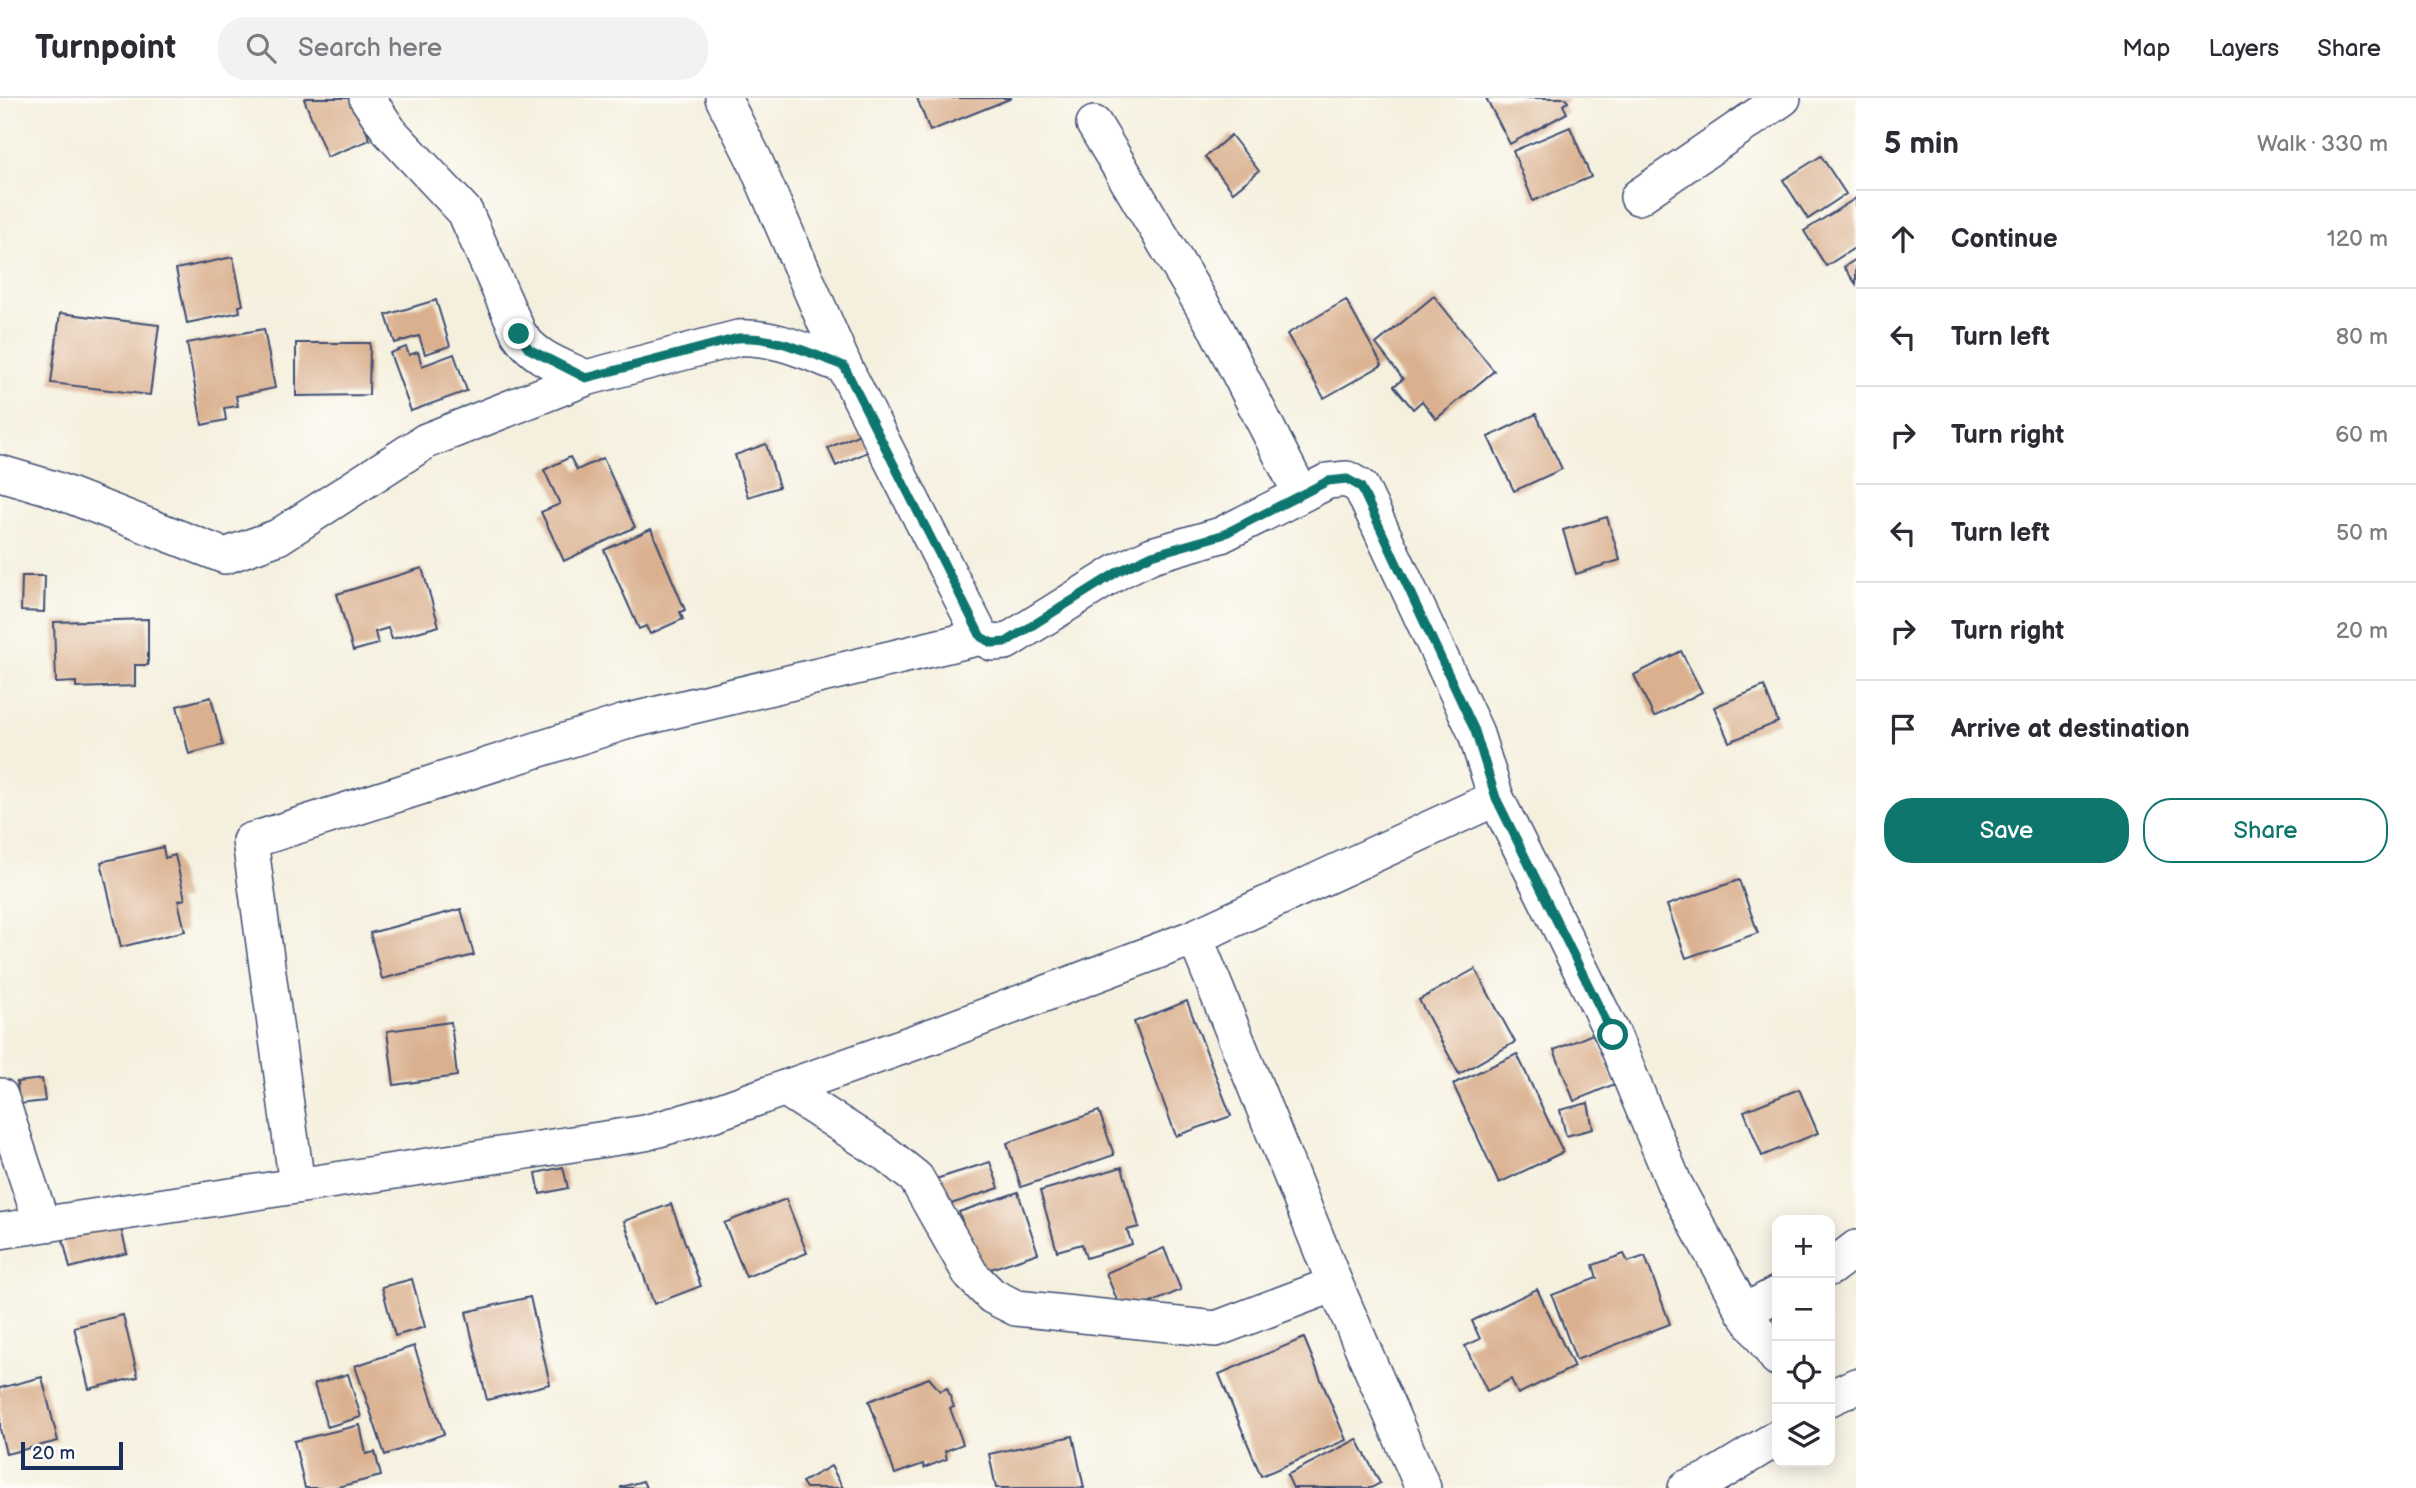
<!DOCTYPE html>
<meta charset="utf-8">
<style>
body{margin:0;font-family:"Balsamiq Sans",sans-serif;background:#f2f2f3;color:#2b2b33}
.controls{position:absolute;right:21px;bottom:21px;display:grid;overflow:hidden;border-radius:14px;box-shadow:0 4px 18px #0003}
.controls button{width:63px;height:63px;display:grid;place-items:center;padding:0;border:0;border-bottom:2px solid #e1e1e2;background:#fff;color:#2b2b33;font:35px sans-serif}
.scale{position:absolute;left:21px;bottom:18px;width:102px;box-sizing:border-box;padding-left:7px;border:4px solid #1b2f5e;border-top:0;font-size:19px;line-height:24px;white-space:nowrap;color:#1b2f5e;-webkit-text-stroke:5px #fdfcf7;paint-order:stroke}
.stop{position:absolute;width:21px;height:21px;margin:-16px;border:5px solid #0f766e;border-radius:50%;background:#fff}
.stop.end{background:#0f766e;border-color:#fff;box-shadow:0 2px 7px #0008}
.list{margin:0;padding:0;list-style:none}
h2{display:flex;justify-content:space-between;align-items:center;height:91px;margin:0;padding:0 28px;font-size:30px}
h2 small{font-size:23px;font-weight:400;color:#7c7c81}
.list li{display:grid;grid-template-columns:46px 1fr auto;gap:21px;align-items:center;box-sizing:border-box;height:98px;padding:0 28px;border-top:2px solid #e1e1e2}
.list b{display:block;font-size:26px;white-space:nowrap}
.list em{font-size:23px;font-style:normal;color:#7c7c81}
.actions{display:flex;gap:14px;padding:21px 28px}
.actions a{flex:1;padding:16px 0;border:2px solid #0f766e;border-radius:28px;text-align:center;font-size:24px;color:#0f766e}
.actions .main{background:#0f766e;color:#fff}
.icon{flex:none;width:38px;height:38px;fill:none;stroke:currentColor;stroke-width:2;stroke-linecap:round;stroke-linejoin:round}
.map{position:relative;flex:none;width:1856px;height:1390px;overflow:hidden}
header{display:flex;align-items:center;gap:42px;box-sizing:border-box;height:98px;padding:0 35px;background:#fff;border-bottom:2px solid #e1e1e2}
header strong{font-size:33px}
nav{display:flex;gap:38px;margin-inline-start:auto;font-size:24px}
.search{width:490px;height:63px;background:#f2f2f3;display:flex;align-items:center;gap:18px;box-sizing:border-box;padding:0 24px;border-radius:28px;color:#7c7c81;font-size:26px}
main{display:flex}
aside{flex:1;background:#fff}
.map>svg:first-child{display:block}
.building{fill:#dab08f}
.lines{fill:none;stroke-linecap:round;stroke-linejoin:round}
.minor-casing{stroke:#3c4c71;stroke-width:38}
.minor{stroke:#fff;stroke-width:35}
.route{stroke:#0f766e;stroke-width:9}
</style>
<header>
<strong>Turnpoint</strong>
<div class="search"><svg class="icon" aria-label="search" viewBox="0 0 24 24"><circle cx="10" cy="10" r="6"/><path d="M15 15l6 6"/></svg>Search here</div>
<nav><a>Map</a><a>Layers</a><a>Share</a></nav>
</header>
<main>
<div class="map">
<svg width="1856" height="1390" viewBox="0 0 1856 1390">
<rect width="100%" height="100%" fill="#fdfcf7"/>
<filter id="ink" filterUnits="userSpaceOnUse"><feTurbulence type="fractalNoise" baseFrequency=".0143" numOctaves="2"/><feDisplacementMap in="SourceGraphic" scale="14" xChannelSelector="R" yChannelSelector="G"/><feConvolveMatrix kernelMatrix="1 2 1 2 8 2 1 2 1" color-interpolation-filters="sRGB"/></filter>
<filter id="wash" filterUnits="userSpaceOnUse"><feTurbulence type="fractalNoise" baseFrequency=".00686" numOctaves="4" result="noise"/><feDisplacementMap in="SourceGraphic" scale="28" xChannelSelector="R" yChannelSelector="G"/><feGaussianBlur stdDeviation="1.57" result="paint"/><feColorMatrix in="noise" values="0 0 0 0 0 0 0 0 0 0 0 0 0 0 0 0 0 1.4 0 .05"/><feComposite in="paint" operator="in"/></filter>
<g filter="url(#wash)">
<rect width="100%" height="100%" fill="#f5f0de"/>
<g id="blocks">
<g class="building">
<path d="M307,0H353L370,42L327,59L304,1Z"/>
<path d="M917,0H1012L930,33Z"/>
<path d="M1486,0H1566L1568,4L1563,7L1567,15L1510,46Z"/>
<path d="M1570,29L1591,79L1533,103L1513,53Z"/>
<path d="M1231,37L1259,73L1233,94L1205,59Z"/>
<path d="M1821,58L1846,96L1808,121L1783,82Z"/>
<path d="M1856,100V149L1826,168L1804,133Z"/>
<path d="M233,159L243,207L239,208L240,214L187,225L176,171Z"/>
<path d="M1856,161V186L1844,169Z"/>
<path d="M1434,198L1494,273L1436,321L1422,303L1413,311L1394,288L1403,281L1376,246Z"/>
<path d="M436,202L450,248L425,256L419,238L395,245L386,217Z"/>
<path d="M1346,202L1382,267L1324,300L1287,236Z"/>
<path d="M60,215L159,227L150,297L51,285Z"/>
<path d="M264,231L275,290L236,298L238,308L224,310L226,322L202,327L187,245Z"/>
<path d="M296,245H370L369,297L296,298Z"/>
<path d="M406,249L409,257L418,254L422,268L454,256L467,293L411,313L390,255Z"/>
<path d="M1536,316L1562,371L1514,393L1488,339Z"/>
<path d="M862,335L870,353L836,368L828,350Z"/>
<path d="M766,346L779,389L748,399L735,357Z"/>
<path d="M570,359L577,372L603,360L635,429L564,463L541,414L560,406L544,372Z"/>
<path d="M1607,419L1620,462L1576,476L1563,432Z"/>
<path d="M651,431L685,512L680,514L683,521L650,536L646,528L639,531L604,452Z"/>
<path d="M422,470L439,528L392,541L388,530L375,534L378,546L353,553L337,496Z"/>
<path d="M22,478H45L44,514L21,513Z"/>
<path d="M148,521V567H135V588L76,590V584L56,585L54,524Z"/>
<path d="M1681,553L1702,594L1654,619L1634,577Z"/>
<path d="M1764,588L1778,624L1729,644L1714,609Z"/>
<path d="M211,599L223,647L189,656L177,608Z"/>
<path d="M163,749L165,760L175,757L185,801L178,803L185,833L121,849L101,764Z"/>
<path d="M1739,782L1758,835L1686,860L1667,807Z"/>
<path d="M461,811L474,857L382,881L370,835Z"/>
<path d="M1475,871L1515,944L1459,976L1419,902Z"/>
<path d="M1187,903L1231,1018L1176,1038L1134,924Z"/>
<path d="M451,924L457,978L394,987L387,933Z"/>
<path d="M1595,935L1615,986L1574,1003L1554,952Z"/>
<path d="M1517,956L1563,1054L1499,1085L1453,986Z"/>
<path d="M42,981L45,1003L19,1006L17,984Z"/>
<path d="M1799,991L1818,1035L1762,1058L1744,1013Z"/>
<path d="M1588,1005L1593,1031L1566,1038L1560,1012Z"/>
<path d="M1099,1013L1114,1057L1021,1089L1007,1045Z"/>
<path d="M990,1064L999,1090L945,1108L936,1081Z"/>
<path d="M563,1069L568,1090L540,1096L536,1075Z"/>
<path d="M1122,1069L1139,1129L1127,1132L1132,1146L1086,1160L1082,1146L1057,1153L1040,1093Z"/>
<path d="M1018,1094L1038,1155L979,1175L959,1114Z"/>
<path d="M786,1101L807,1155L746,1179L724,1125Z"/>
<path d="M671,1106L701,1188L654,1206L624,1123Z"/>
<path d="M118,1118L127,1155L70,1170L61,1133Z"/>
<path d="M1164,1150L1181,1192L1123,1217L1106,1175Z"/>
<path d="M1624,1156L1628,1164L1645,1158L1670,1226L1576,1262L1552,1197L1597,1180L1593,1167Z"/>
<path d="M412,1181L425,1229L395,1238L382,1189Z"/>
<path d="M1537,1191L1574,1269L1518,1296L1511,1281L1487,1293L1465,1248L1480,1241L1472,1223Z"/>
<path d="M530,1199L550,1286L487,1302L466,1214Z"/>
<path d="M123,1217L138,1279L89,1291L74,1229Z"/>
<path d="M1304,1240L1346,1342L1261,1378L1219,1276Z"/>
<path d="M414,1248L444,1336L385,1357L355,1268Z"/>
<path d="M348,1276L361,1319L327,1329L314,1286Z"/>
<path d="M42,1279L58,1343L6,1356L0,1331V1290Z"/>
<path d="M929,1280L940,1293L947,1290L954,1309L950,1310L963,1346L945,1353L947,1361L924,1370L923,1366L895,1376L869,1303Z"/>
<path d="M360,1327L366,1356L375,1354L381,1378L334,1390H305L294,1343Z"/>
<path d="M1073,1338L1084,1390H996L989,1356Z"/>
<path d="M1357,1341L1380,1385L1371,1390H1293L1287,1377Z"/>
<path d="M831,1368L843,1390H806L802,1384Z"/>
<path d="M643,1383L646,1390H621V1389Z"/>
</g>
</g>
</g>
<g filter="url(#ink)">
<use href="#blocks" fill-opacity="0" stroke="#3c4c71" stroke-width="2"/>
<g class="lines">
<defs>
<g id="minor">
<path d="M367,0L390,34L465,114L519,236C536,261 559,267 586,280L738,240C776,238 809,255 844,268L981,539L992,545L1006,544L1119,473L1152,457L1221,437L1328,383L1347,381L1361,389L1475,633L1496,700L1195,839"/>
<path d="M723,0L754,61L844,268"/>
<path d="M1094,26L1217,232L1301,396"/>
<path d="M1638,99L1783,0"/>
<path d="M0,375L51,390L225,458L278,439L426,343L586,280"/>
<path d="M1496,700L1613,937L1674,1085L1744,1214"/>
<path d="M784,990L885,1055L916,1080L971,1177L992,1198L1016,1210L1216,1231L1335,1186"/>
<path d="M0,998L42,1126"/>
<path d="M297,1087L250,743L625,624L981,539"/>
<path d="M0,1133L645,1035L712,1016L938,936L1195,839L1335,1186L1423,1390"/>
<path d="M1830,1170L1856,1150"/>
<path d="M1777,1196L1744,1214L1777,1260"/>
<path d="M1830,1300L1856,1288"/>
<path d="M1686,1390L1710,1381L1777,1340"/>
</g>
</defs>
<use href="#minor" class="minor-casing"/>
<use href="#minor" class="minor"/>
</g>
</g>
<g class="lines" filter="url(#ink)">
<path class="route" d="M519,236L529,251L586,280L738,240C776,238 809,255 844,268L981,539L992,545L1006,544L1119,473L1152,457L1222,437L1328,383L1347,381L1361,389L1475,633L1496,700L1613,937"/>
</g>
</svg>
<div class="controls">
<button>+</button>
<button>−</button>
<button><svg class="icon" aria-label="locate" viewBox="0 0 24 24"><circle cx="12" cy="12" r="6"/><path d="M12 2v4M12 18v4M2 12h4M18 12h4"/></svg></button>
<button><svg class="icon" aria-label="layers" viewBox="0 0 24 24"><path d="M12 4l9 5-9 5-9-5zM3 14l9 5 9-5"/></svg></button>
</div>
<div class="scale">20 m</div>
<div class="stop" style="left:1613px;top:937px"></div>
<div class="stop end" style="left:519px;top:236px"></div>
</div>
<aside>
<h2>5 min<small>Walk · 330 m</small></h2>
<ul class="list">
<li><svg class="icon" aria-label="ahead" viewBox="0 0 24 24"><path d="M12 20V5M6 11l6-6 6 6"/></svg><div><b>Continue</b></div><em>120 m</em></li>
<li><svg class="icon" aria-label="left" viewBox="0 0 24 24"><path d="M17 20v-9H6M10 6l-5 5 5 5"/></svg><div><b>Turn left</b></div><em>80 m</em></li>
<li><svg class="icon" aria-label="right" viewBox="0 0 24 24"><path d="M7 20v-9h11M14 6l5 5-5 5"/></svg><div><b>Turn right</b></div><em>60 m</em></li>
<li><svg class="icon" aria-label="left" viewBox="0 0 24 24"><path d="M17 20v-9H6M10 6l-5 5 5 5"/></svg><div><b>Turn left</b></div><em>50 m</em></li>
<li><svg class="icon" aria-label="right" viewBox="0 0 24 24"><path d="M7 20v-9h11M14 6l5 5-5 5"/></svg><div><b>Turn right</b></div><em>20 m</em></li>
<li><svg class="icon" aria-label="arrive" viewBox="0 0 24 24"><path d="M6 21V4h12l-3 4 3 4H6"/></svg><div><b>Arrive at destination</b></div></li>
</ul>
<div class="actions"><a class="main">Save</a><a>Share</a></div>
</aside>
</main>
